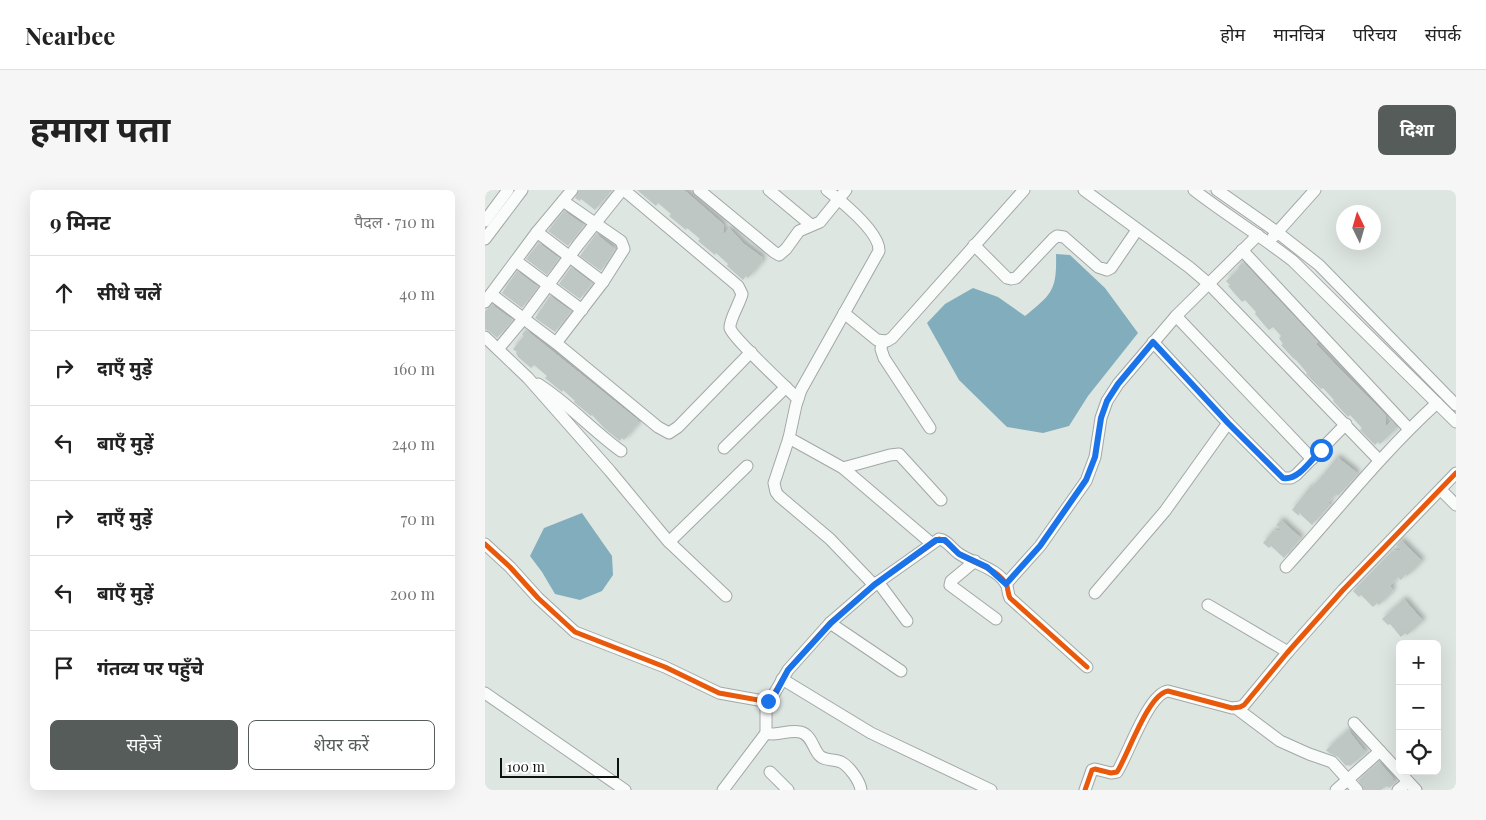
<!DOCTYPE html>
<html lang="hi">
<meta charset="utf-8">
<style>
body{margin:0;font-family:"Playfair Display","Noto Sans Devanagari",serif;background:#f6f6f6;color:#222}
.controls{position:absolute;right:15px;bottom:15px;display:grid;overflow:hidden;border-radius:8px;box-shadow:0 5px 20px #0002}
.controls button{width:45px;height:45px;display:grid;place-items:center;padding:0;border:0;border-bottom:1px solid #e0e0e0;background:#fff;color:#222;font:25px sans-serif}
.compass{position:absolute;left:851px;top:15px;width:45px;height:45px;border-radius:50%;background:#fff;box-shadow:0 5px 20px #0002;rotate:355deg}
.scale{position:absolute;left:15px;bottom:12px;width:119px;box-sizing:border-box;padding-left:5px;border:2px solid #0d1210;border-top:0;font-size:14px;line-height:18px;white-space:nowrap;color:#0d1210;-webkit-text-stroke:4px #fff;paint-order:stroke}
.stop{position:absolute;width:15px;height:15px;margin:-11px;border:4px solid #1a73e8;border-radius:50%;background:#fff}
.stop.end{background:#1a73e8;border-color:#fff;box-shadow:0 1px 5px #0008}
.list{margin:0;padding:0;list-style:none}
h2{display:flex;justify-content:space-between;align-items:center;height:65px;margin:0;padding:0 20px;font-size:21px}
h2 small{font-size:16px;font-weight:400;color:#767676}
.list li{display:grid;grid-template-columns:32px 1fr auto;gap:15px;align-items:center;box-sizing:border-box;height:75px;padding:0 20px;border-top:1px solid #e0e0e0}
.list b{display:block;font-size:19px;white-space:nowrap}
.list em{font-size:16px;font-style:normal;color:#767676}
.actions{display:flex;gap:10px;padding:15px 20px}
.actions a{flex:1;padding:11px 0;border:1px solid #565c5a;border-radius:8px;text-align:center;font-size:18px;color:#565c5a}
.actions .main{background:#565c5a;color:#fff}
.icon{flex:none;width:28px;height:28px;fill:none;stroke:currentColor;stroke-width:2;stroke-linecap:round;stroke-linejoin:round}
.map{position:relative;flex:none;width:971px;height:600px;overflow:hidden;border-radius:8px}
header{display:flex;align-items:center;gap:30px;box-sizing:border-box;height:70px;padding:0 25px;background:#fff;border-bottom:1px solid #e0e0e0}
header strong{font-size:24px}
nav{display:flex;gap:28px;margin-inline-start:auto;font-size:18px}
.intro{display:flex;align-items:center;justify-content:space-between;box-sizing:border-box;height:120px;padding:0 30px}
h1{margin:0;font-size:35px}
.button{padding:12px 22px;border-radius:8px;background:#565c5a;color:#fff;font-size:18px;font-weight:700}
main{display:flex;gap:30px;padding:0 30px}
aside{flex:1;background:#fff;border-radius:8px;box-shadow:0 5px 20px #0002}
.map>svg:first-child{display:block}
.water{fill:#82adbc}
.building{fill:#bfc7c4;filter:url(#shadow)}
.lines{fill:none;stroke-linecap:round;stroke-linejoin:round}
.minor-casing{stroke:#a2a8a5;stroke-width:13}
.minor{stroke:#fafbfb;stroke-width:11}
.cycleway-casing{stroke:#fff;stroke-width:8}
.cycleway{stroke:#e8590c;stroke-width:5}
.route{stroke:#1a73e8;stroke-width:6}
</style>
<header>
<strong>Nearbee</strong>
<nav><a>होम</a><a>मानचित्र</a><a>परिचय</a><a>संपर्क</a></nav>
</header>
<div class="intro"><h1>हमारा पता</h1><a class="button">दिशा</a></div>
<main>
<aside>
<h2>9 मिनट<small>पैदल · 710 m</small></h2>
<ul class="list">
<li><svg class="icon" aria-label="ahead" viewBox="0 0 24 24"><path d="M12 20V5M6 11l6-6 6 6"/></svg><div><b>सीधे चलें</b></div><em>40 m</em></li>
<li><svg class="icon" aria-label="right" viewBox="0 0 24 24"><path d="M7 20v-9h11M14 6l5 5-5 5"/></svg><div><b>दाएँ मुड़ें</b></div><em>160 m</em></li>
<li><svg class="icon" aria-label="left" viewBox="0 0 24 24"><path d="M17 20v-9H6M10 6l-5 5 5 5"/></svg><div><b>बाएँ मुड़ें</b></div><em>240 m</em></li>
<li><svg class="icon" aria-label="right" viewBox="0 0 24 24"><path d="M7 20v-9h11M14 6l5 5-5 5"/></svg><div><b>दाएँ मुड़ें</b></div><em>70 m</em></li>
<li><svg class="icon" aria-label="left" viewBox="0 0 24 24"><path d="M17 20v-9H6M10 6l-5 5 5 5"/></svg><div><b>बाएँ मुड़ें</b></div><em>200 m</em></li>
<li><svg class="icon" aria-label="arrive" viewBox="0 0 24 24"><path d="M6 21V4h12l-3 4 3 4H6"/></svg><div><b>गंतव्य पर पहुँचे</b></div></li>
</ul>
<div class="actions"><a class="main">सहेजें</a><a>शेयर करें</a></div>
</aside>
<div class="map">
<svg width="971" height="600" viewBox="0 0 971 600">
<defs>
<filter id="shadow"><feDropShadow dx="3" dy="-3" stdDeviation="2.5" flood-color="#0004"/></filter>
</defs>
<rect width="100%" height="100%" fill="#dee6e2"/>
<g class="water">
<path d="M571,64L585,65L620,98L653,143L603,206L584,236L558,243L522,237L474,190L442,133L460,114L488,98L513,107L540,126C567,104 572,100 571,64Z"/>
<path d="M97,323L127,366L128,385L117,401L95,410L70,404L57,382L45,366L59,338Z"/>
</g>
<g class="building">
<path d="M94,0H127L110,20L96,9L95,11L90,8Z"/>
<path d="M152,0H199L238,34L239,44L244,38L259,54L278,68L276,70L278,71L263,88L261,86L258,90L242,76L243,74L231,63L230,65L213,51L215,49L202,38L201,40L184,26L186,24L173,13L171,16Z"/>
<path d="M79,21L99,35L83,56L63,41Z"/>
<path d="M111,44L130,59L116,81L95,66Z"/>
<path d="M54,53L74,68L62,85L41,69Z"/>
<path d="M758,72L833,152L831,154L849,173L896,220L901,226V236L907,231L911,236L910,238L911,239L895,254L893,252L890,255L875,240L877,238L865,225L863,227L848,211L849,210L838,198L836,199L821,184L822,183L812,171L808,168L796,155L798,154L794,148L796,146L788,137L784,140L781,137L770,124L771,122L760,110L757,112L743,96L745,95L741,91L754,79L753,77Z"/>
<path d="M86,77L107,93L95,109L74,94Z"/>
<path d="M32,81L53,97L37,118L17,103Z"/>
<path d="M65,106L86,121L70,142L50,128Z"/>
<path d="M7,115L28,130L12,148L5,142L0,139V121Z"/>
<path d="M41,140L153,230L152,232L154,233L139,250L137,248L135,251L120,239L107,225L106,226L89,212L90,211L78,200L77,202L60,188L62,186L49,175L46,178L33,167L31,163L32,162L28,159L39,146L37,144Z"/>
<path d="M852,267L871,282L872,285L853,306L851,304L843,313L845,315L827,335L814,323V326L807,320L825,297L826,298L838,285Z"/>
<path d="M796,330L816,348L799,368L786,356L784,358L778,353L788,341L797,340L791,335Z"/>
<path d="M916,350L937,371L922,386L921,384L916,390L913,387L905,396L908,400L906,403L894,415L892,413L888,417L876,405L874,407L868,401L907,361L916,360L911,355Z"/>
<path d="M919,409L938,431L922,445L920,443L916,447L905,434L903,435L897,429Z"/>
<path d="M863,540L881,563L865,576L863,575L861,576L853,567L844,563L841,560Z"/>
<path d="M894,572L909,589H907L910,593L904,598L902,596L896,600H879L873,590Z"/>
</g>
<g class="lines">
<defs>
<g id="minor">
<path d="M139,0L253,96L257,104C255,113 244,130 245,138C247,147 302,198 313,209"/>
<path d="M214,0L289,62L294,65L301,59L314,41L335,32L361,0"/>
<path d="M284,0L326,35"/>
<path d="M342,0C356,11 395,42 394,61L316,200L311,215L304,248L289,293L291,302L294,306L345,349L389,395"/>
<path d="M599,0L704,77L724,94L894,270"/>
<path d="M709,0C741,25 776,46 808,71L971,232"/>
<path d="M732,0L792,42L834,75L971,215"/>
<path d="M0,31L23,0"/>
<path d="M52,42L118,92"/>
<path d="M788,47L830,0"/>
<path d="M0,49L37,0"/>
<path d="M489,55L522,88L526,89L531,88L568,49L572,46L579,47L613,77L622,80L626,78L652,40"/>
<path d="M757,60L924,239"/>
<path d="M31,71L97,120"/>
<path d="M6,104L71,153L173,237L184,243L193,237L266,162"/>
<path d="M0,112L52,42L87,0"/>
<path d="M359,123L392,150L402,151L407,148L539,0"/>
<path d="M691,126L827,269"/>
<path d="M0,147L43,188L125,281L183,351L241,406"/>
<path d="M397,152L396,159L399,168L445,238"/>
<path d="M668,152L743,233L798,288H806L811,285L861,234"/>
<path d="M71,153L118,92L139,59L136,51L78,11"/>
<path d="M13,159L39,128L93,55L137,0"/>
<path d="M53,194C83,213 107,240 136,261"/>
<path d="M304,248L358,278L446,353"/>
<path d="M239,258L301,197"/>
<path d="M358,278L405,265L414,264L456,310"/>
<path d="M956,300L971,315"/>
<path d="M184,352L262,276"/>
<path d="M0,354L25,377L53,408L90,442L180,477L234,503L279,511L286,509L303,480L345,433L389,395L454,349C462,350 466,358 473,363C486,373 514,378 522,396C523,400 523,404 525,408L602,477"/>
<path d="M490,371L466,391L465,395L511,429"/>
<path d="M801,377C851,322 897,263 952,213"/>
<path d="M393,392L422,431"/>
<path d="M521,394L555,356L601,291L610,267L616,228L622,211L633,194L691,126L773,45"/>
<path d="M610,403L680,321L743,233"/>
<path d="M723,415L803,462"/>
<path d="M345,433L416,481"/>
<path d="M297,489L386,543L506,600"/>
<path d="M0,503L140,600"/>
<path d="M751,518L795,551L824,564L847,572L872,600"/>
<path d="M869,533L931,600"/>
<path d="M281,543C293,547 303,539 315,542C326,544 328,558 334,565C339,571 349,569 356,572C364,576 375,591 376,600"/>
<path d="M285,582L303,600"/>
<path d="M238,600L281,543V511"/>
<path d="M600,600L607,580L610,579L626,583L632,582C643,565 663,504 683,501L747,518L755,517L759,515L802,463L858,400L971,283"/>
<path d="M851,600L895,561"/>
<path d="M913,600L923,592"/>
</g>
</defs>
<use href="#minor" class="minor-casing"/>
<use href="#minor" class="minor"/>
<defs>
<g id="cycleway">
<path d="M0,354L25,377L53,408L90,442L180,477L234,503L279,511L286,509L303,480L345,433L389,395L454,349C462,350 466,358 473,363C486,373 514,378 522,396C523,400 523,404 525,408L602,477"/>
<path d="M600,600L607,580L610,579L626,583L632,582C643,565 663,504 683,501L747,518L755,517L759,515L802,463L858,400L971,283"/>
</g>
</defs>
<use href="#cycleway" class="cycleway-casing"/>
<use href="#cycleway" class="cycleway"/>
</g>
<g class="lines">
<path class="route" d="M283,511L289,506L303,480L346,433L389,395L451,350H460L474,364L502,377L521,394L555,356L601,290L610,267L616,228L622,211L633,194L668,152L743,233L798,288C813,291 826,270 836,260"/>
</g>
</svg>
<div class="controls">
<button>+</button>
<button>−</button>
<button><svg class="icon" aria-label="locate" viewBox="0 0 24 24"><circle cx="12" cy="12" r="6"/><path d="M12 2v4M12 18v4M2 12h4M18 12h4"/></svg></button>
</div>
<svg class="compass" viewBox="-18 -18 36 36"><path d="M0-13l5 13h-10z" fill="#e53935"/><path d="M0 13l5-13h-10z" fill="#767676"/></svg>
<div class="scale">100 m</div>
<div class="stop" style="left:836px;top:260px"></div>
<div class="stop end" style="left:283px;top:511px"></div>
</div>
</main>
